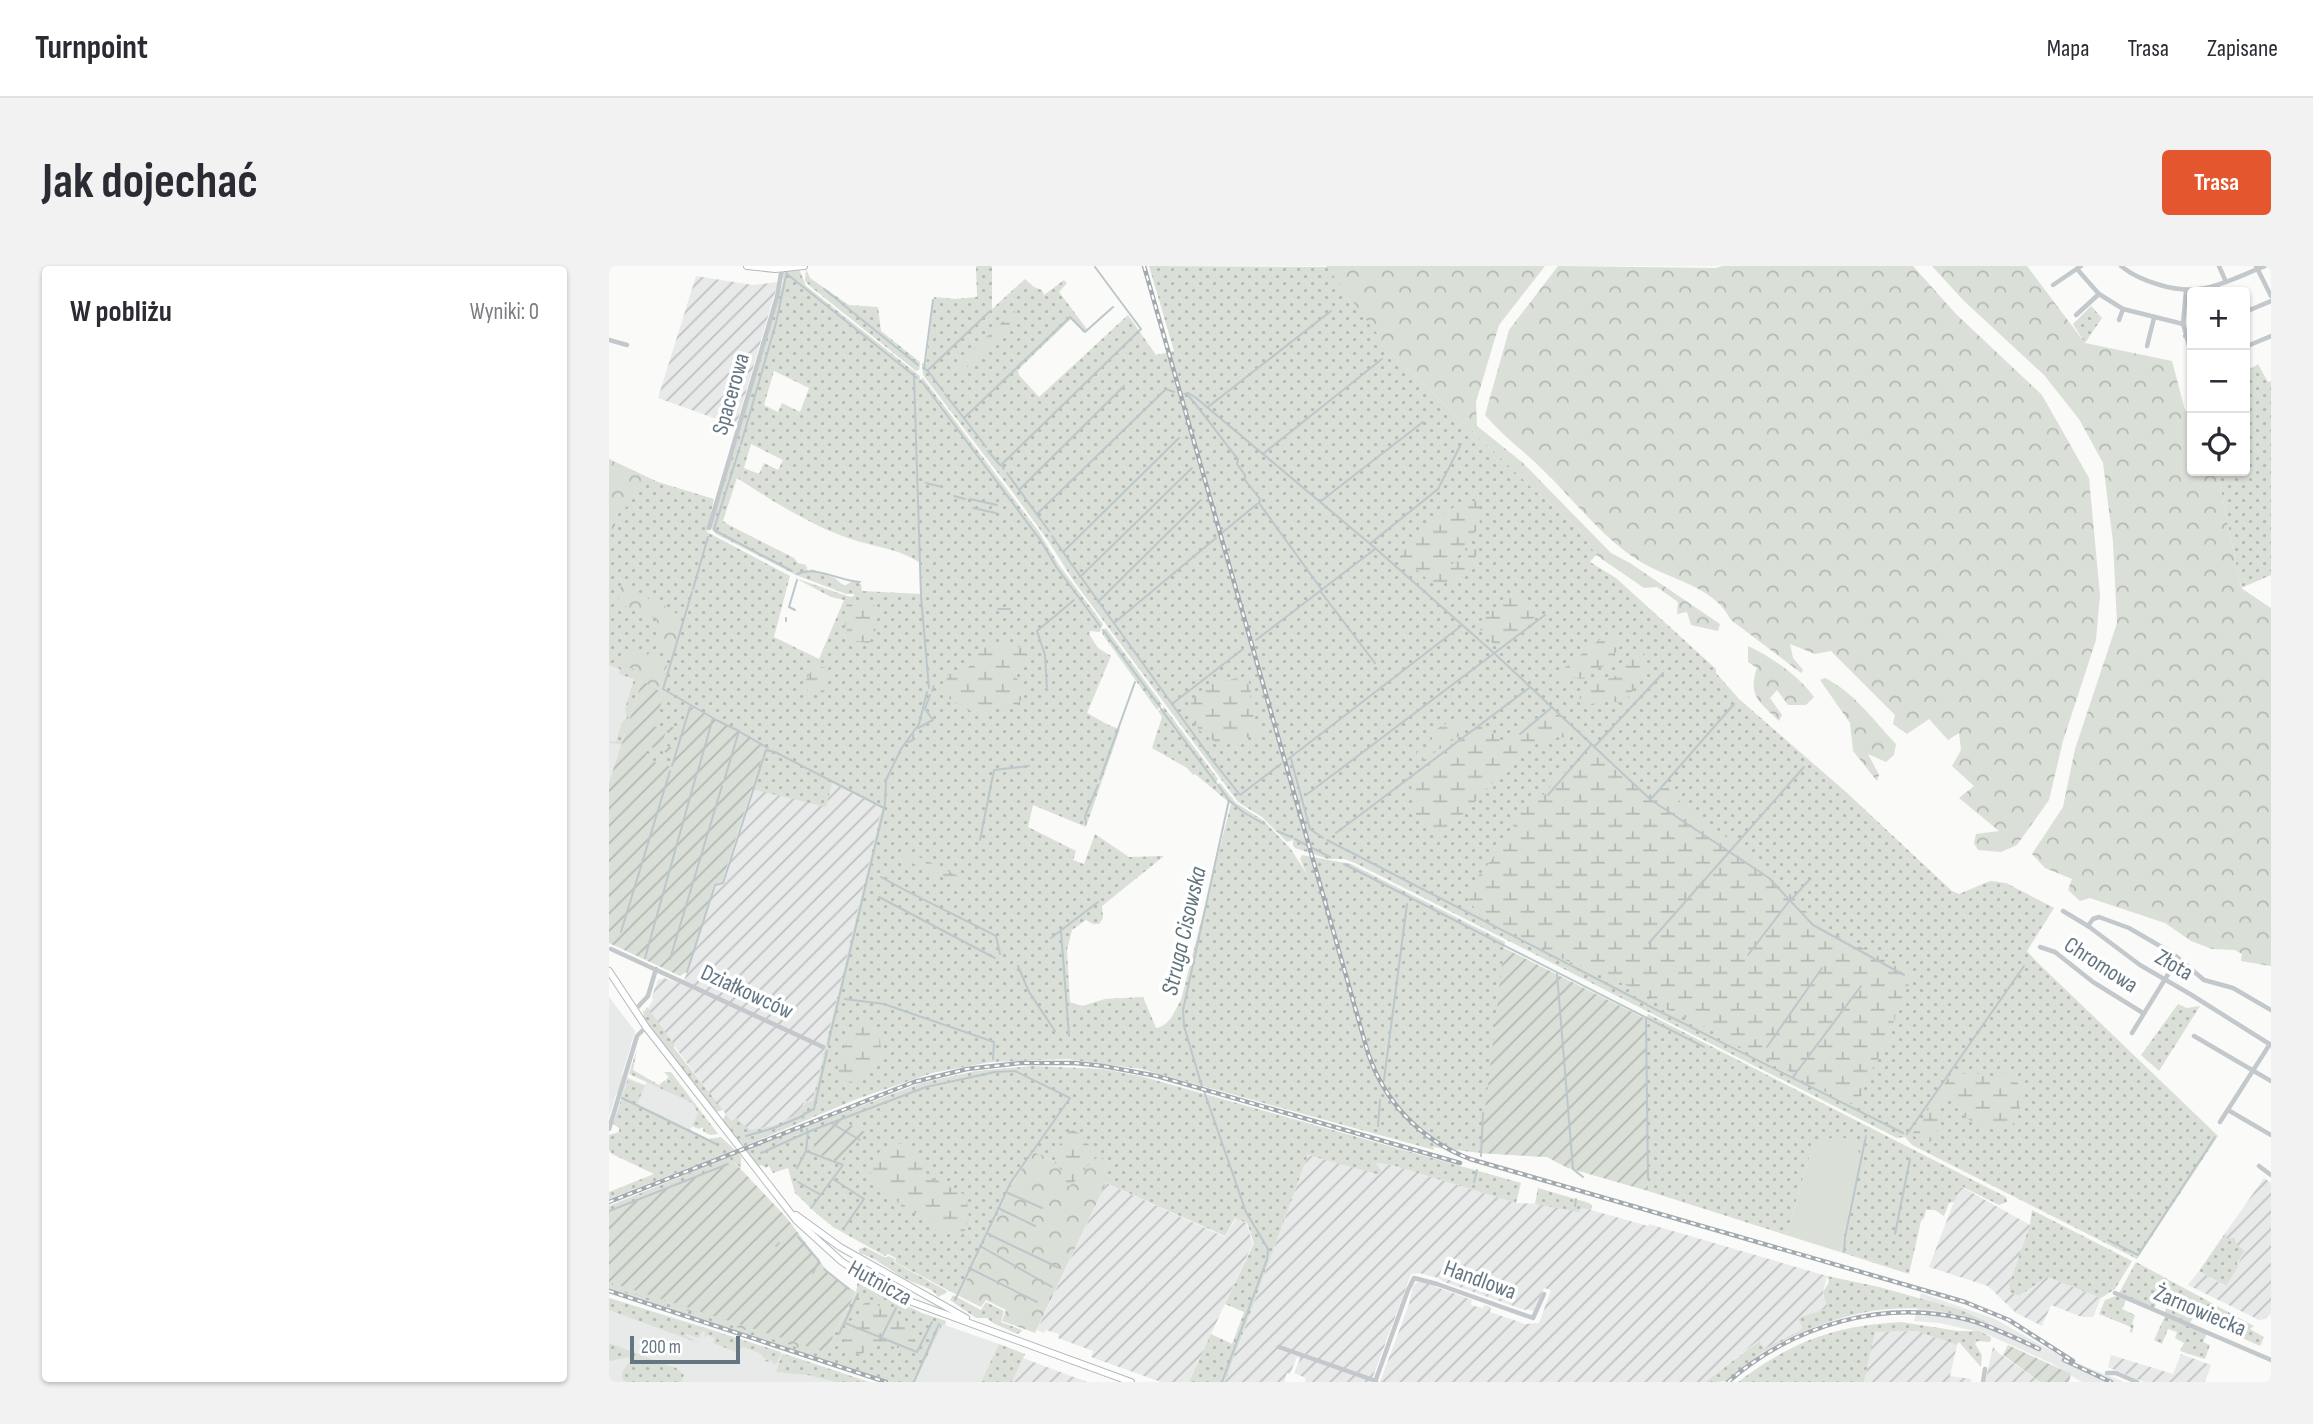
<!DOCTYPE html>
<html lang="pl">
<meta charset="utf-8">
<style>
body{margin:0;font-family:"Sofia Sans Condensed",sans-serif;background:#f2f2f3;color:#2b2b33}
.controls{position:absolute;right:21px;top:21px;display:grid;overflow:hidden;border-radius:7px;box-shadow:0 2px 5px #0004}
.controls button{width:63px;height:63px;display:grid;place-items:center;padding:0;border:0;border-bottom:2px solid #e1e1e2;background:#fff;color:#2b2b33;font:35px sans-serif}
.scale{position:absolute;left:21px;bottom:18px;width:110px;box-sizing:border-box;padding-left:7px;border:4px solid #657683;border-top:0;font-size:19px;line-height:24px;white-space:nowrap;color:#657683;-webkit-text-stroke:5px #fff;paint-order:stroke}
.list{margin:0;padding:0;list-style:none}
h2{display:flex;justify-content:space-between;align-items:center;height:91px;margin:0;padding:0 28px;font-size:30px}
h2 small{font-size:23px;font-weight:400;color:#7c7c81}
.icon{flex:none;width:38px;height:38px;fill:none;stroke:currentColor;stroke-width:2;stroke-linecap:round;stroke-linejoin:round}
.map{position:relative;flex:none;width:1662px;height:1116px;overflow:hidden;border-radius:7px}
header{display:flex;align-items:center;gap:42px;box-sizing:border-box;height:98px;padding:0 35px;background:#fff;border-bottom:2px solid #e1e1e2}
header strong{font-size:33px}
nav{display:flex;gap:38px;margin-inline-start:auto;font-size:24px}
.intro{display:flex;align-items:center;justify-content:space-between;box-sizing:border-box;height:168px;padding:0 42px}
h1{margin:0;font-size:49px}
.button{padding:18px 32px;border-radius:7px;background:#e4572e;color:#fff;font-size:24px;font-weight:700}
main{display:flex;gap:42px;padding:0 42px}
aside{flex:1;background:#fff;border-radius:7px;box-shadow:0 2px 5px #0004}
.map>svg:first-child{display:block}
.built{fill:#e8e9e9}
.industrial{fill:url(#industrial-furrows)}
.grass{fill:url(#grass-dots);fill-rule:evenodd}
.forest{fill:url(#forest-crowns)}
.wetland{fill:url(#wetland-marsh)}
.garden{fill:url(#garden-furrows)}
.pitch{fill:#dadfd7}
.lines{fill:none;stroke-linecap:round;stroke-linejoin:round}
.stream{stroke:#bbc7cb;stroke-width:2}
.secondary-casing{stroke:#b3babf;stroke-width:8}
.street{stroke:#c3c8cc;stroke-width:4.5}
.secondary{stroke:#fff;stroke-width:6}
.rail-casing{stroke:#a2aab0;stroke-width:4.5}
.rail{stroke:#fff;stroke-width:2;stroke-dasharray:5;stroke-linecap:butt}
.labels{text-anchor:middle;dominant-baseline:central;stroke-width:7;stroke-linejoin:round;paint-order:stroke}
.street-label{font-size:23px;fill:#657683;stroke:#fff}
.water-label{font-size:24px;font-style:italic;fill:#60757c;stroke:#fff}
</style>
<header>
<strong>Turnpoint</strong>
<nav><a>Mapa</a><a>Trasa</a><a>Zapisane</a></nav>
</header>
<div class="intro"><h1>Jak dojechać</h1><a class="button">Trasa</a></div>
<main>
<aside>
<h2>W pobliżu<small>Wyniki: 0</small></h2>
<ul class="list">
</ul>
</aside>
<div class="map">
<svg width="1662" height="1116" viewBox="0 0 1662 1116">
<defs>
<pattern id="industrial-furrows" width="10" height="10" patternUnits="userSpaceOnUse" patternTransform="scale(1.75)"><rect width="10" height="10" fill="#e8e9e9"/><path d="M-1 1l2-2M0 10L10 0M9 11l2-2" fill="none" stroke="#c0c1c2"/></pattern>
<pattern id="grass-dots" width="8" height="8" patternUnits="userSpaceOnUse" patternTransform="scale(1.75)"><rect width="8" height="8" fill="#dadfd7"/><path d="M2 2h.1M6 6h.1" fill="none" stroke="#b4b9b4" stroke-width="1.8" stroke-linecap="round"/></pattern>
<pattern id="forest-crowns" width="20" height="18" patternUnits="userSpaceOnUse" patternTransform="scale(1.75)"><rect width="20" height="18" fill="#dadfd7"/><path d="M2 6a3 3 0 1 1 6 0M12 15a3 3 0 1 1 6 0" fill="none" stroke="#b4b9b4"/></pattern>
<pattern id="wetland-marsh" width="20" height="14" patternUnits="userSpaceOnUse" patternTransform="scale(1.75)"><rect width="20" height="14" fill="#dadfd7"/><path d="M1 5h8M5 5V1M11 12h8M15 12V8" fill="none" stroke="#b4b9b4"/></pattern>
<pattern id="garden-furrows" width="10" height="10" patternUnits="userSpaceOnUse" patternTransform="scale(1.75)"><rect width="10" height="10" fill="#dadfd7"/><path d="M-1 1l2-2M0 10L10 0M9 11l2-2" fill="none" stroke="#b4b9b4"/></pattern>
</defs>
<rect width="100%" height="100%" fill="#fafaf8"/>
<g class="built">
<path d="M0,398L26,409L33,415L0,516Z"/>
<path d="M0,731L26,765L13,809L36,819L38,816L83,837L89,847L81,865L7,828L0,851Z"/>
<path d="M1312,1027L1386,1053L1455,1092L1515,1116H1473L1440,1096L1375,1067L1330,1057L1305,1055Z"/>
<path d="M0,1032L98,1062L260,1116H0Z"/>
<path d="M333,1058L390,1078L372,1116H306Z"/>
</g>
<g class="industrial">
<path d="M87,10L144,19L169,16L127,160L49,132Z"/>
<path d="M156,482L273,542L204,833L200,836L196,835L190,847L174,856L141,865L127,852L122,855L38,744L44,734L43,730L49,714L55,712L74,718L106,617L114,616Z"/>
<path d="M699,889L770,908L767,897L783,899L907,937L930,938L970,945L971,941L1039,960L1040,958L1218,1010L1214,1026L1220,1042L1189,1052L1194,1063L1155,1084L1149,1075L1096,1116H771L800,1038L804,1020L808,1016H814L863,1034L862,1039L869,1041L873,1042L876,1039L882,1041L881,1046L916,1058L930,1057L942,1024L935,1022L925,1045L918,1043L916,1044L833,1015L829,1012L810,1007L802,1008L762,1116H696L697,1112L685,1107L691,1093L688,1091L681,1108L678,1107L675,1116H616Z"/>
<path d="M1655,912L1662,917V1047L1657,1053L1650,1054L1579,1019L1590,1005L1616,1020L1636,985L1617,972V966Z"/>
<path d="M497,917L616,971L627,952L637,957L644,977L580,1116H552L482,1091L484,1085L449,1072L450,1068L437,1064L435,1067L428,1064Z"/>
<path d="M1351,920L1421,959L1400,1019L1401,1026L1410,1030L1438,1011L1492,1032L1484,1051H1473L1442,1039L1433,1060L1407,1047L1379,1020L1320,1001Z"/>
<path d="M1307,1065L1348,1079L1341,1110L1362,1113V1116H1255L1266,1066Z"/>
<path d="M1384,1081L1391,1088L1431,1116H1376Z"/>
<path d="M1572,1088L1602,1099L1596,1116H1535L1499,1101L1502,1089L1564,1108Z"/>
<path d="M414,1092L478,1116H403Z"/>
</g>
<g class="grass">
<path d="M367,0H383V43L416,13L425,21L433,24L435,29L455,14L458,17L450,26L478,63L474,66L462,53L409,104L410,109L430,131L519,49L547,89L565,85L540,0L720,1L784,89L923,222L972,265L987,289L981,296L1007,312L1107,403V407L1130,433L1237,526L1343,625L1350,628L1381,615L1397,617L1445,642L1418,685L1428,696L1609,870L1528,993L1303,879L1296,871L1288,872L746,597L735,593H719L686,582L684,579V574L678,576L653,551L629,536L464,314L440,276L405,228L314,109L313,97L317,99L325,31L347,33L368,31Z"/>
<path d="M190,3L197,20L311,110V114L314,112L430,266L450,299L494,358L491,366L481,365L480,368L489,382L502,390L478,447C490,453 497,459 511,463L477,561L424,539L419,561L467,585L464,594L475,598L486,568L520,591L555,590L493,640L494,652L490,658H484L477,654L463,664L458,684L461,736L473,740L496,733L534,731L547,762C561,760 566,744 572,734L622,538L586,508L584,509L578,502L543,482L553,451L549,445L555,441L609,513L606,518L611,517L627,537L655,555L681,582L698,608L691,593L693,589L742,598L896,676L895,682L948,709L959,902L938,891L871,887L824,881L825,884L532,803L458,793L382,796L323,807L248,833L135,880L113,855L117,848L122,855L127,852L141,864C164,860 185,856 197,835L200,836L204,833L273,542L223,517L217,541L143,523L155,479L82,441L63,502L35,493L33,415L12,478L0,477L1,475L7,476L13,456L18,452L16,443L25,413L10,408L11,403L0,399V193L49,216L105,233L98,266L181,310L165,371L210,393L235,334L222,331L186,312L238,330L243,331L246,328H237L187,309L107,268L102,262L164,51L174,15V4ZM165,105L200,122L191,146L173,137L169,146L155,139ZM142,178L174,194L169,204L155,197L150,208L135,202ZM128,212C164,235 199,258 239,272C263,281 290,282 311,297L312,328L253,325L252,318L244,315L235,320L226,312L202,303L199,306L197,299L189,297L185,292L120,259L114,255Z"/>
<path d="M197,3L201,12L240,39L269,41L272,65L311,96L310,104L307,105L202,21L196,15Z"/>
<path d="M1482,40L1493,52L1476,77L1464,58Z"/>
<path d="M1649,98L1659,116L1662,115V309L1632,322L1608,205H1636V125L1639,124L1636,112L1640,109L1639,104Z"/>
<path d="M497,362L553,438L548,444L494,369L493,365Z"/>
<path d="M1569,738L1578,742L1591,740L1550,805L1532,789Z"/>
<path d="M38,741L65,778V782L114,844L107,846L35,752L34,744L36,745Z"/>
<path d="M1039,748L1397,931L1398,936L1390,939L1352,920L1345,936L1340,937L1335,950L1326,944H1317L1315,952L1312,955L1300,1008L1231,986L1252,894L1201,889L1177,969L1039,925L1037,753Z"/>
<path d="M28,783L24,804L50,819L56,814L59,817L57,813L60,811L55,806H62L109,868L101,869L94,865V861L90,863L83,860L89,847L83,837L20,808Z"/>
<path d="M423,800L494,803L535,811L912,917L907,937L783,899L767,897L772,905L771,909L699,889L616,1116H580L602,1068L623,1078L635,1046L616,1038L645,977L638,957L626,952L616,970L497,917L491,908L500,898L497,892L460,920L452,913V904L442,893L424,886L404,916L350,1030L286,996L287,992L279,988L276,990L224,961L208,948L186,927L179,902L164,907L160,900L157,902L152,899L149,900L136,884L312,817L367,805Z"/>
<path d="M19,813L36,820L28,838L100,873L112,871L126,884L0,933V926L45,908L3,888L0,884V869L10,866V862L4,858Z"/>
<path d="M129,887L132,891V902L125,896L0,945V940Z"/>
<path d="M929,922L980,937L983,939L982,944L972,942L970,946L926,938Z"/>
<path d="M1423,944L1523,995L1506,1023L1492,1032L1438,1011L1410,1030L1401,1026L1400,1019L1421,959Z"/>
<path d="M1617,966V972H1626L1627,978L1636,985L1628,997L1629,1001L1617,1020L1590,1005Z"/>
<path d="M256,981L277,992L279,990L286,993L285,996L338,1025L337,1027L329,1031C324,1022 310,1019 301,1015C283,1007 269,992 250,987V983Z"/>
<path d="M1527,996L1645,1060L1641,1063L1655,1071L1651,1080L1585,1050L1581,1057L1555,1047L1560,1037L1550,1032L1545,1043L1510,1027Z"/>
<path d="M1218,1010L1270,1021L1352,1044L1382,1058C1363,1053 1345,1047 1325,1044C1266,1036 1206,1056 1156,1085C1142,1093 1131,1107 1117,1115C1112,1116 1103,1116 1096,1116L1150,1075L1155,1083L1194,1063L1189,1052L1219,1042L1214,1026L1220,1016Z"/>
<path d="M249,1014L255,1021H259L313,1047L337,1055L336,1059H333L306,1116H281L0,1024V1016L219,1086L224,1070L247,1027Z"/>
<path d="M344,1029L372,1044L377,1036L395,1045L392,1056L413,1064L412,1066L408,1068L384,1057L378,1052H367L341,1034Z"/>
<path d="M1507,1030L1517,1034L1513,1043L1526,1049L1523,1058L1525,1059L1523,1067L1521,1066L1522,1061L1490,1048L1496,1034Z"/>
<path d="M0,1032L172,1086L168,1097L164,1098L162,1094L160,1096L156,1095L157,1092L153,1091V1088L134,1081L127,1086L104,1077L106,1072L97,1069L95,1074L96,1066L93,1065L90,1072L77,1068L76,1069L90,1077L0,1044Z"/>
<path d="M1556,1050L1598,1068L1594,1076L1601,1079L1596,1093L1571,1085L1575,1077L1566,1072L1568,1066L1559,1063L1553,1078L1545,1074Z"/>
<path d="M1292,1056L1349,1065H1370L1382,1071L1381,1076L1368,1075L1366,1078L1373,1089L1372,1101L1350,1076L1348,1079L1307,1065L1266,1066L1255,1116H1129C1184,1075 1224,1060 1292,1056Z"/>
<path d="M0,1077L67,1102L75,1109L72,1116H18L13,1113V1106L23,1093L19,1091L0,1095Z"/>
<path d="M390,1078L416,1088L403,1116H372Z"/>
<path d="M173,1088L182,1090L260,1116H227L199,1109L167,1106Z"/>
</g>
<g class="forest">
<path d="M717,0H936L890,59L867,136L868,160L913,196L1002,287L1021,297L1111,358L1109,365L1082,359L1078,346L1068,348L1069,336L1048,321L1035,322L987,289L972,265L923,222L784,89Z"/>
<path d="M949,0L1107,2L1114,0H1304L1346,47L1433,129L1480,212L1491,329L1487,374L1454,475L1440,534L1408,579L1392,586L1369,584L1365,577L1367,568L1390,565L1350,532L1365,520L1343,500L1352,484L1350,467L1339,474L1320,453L1298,468L1284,458L1286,449L1222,385L1206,388L1181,378L1184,392L1194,404L1192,407L1122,354C1107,324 1072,316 1043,302C1000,281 969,238 935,205C916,186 894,170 876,149L900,64Z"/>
<path d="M1323,0H1418L1476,77L1563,95L1576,144L1583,152V205H1608L1632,322L1662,342V700L1632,695L1633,688L1626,684L1603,683L1582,675L1556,657L1481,632L1471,635L1459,624L1463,613L1436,602L1423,588L1454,541L1466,483L1508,357L1504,276L1494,197L1470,153L1435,109L1354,34Z"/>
<path d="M0,193L34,210L33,222L24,227L21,239L15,242L11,241L5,256L8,263L0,269Z"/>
<path d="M12,320L37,329L43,338H53L71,350L72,359L63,389L60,387L58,382L53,384L51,381V369L47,352L38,350L35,342H20L10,337L9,329Z"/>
<path d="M1139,380C1164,392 1189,409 1205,431L1197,439H1179L1168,424L1161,432L1173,449L1170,455C1152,437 1138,431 1148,402L1139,396Z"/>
<path d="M20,381H24L34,386H44L59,398L54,407L57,419L55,428L29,412L28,405L22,402L15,403V391Z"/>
<path d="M1216,412C1245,426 1265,455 1287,478L1285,489L1277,496L1259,488L1270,509L1268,515L1244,485L1241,457L1211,414Z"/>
<path d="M424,886C434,890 448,893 452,905C455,911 456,914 460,920L470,912L478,900L487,892H497L500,898L492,908L497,917L426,1067L393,1055L397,1044L377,1034L372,1041L350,1030L404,916Z"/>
<path d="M0,1016L219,1087L217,1091L50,1035L0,1021Z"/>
</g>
<g class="wetland">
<path d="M405,45L410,48L409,52L353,106L347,105L346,101L351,96Z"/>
<path d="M859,234L870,236C872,243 870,251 871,258L859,278L840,288L839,293L818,314C811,301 796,303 790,292C799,276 842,239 859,234Z"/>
<path d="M860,281L868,282L869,287C858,301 842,324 823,316L822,314L852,291Z"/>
<path d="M903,328L908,329L926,351L892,378L886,380L867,359Z"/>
<path d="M244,334L265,339L267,364L260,377L244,375C234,363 235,350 238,336Z"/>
<path d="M1004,367L1014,377L997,399L982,406L975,413L965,412L953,416L949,411L953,404L990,374Z"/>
<path d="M396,378L415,382L420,398L409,405L407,411C414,420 417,430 408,439C391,437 390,441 375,446C364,450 348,437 338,431L336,419L339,408L350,407L359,403C368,380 371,382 396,378Z"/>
<path d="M1028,383L1035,386L1039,404L1017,434L1011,438L999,433L983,438L970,432L973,426L987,413L1003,412L1010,408Z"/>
<path d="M206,399L217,402L221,407L217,422L213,429L199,425L195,417Z"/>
<path d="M608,411L618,415L627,412L639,415L642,420L641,434L646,457L650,466L649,469L609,478L591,465L580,450L583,433Z"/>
<path d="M937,435L971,468L970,470L968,468C957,474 945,469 935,474C926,477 920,486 911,490V494C889,503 848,566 824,566L807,549L801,512L872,459L894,475L934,448L937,444Z"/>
<path d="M847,452L854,454L857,462L850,470L812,496L806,498L808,486L820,481L826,464Z"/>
<path d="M982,478L1037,530L1050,516L1058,521L1084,550L1112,566L1118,572L1129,576L1142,593L1166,612L1212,661L1295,703L1300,710V718L1291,736L1278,777L1261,807L1250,836L1244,838L1197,817L1167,796L1136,784L1101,763L1057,743L1029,724L956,694L880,654L868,647L859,631L866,614L907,564L903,558C909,540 923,539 936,527C941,522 946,514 950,508C968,504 979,497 982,478Z"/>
<path d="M297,585L354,612L353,617H346L292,592V587Z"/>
<path d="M260,757L271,765C270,771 271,776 272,782C272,798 254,810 242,816C220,809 232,789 239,774C242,769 242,764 245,758Z"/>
<path d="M1348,806L1355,808L1364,806L1381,812L1388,807L1400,806L1415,825L1410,845L1401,864C1369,857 1356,862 1340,828C1337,833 1332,838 1331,843C1327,855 1332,866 1321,876L1306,871L1304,867L1342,808Z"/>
<path d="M462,864C485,870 485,892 473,909C470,913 464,916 460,920L452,913V904L446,897L452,873Z"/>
<path d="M281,877C296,877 301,880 307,893L312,895L320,912C332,914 343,924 357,929C359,945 363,955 353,969L346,970L332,965L318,951L296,944L262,908C257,894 272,885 281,877Z"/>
<path d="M262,1035L289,1051L291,1058L305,1066L302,1086L269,1076C257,1082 256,1093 239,1086L236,1076L241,1055L250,1049L254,1038Z"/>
</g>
<g class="garden">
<path d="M33,415L55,428L45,460L57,465L51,484L39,480L36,493L63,501L66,490L53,485L55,479L68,483L72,472L59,466L61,460L74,465L82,441L155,479L156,482L113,616L105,618L79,705L71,710L0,677V516Z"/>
<path d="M895,682L1037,753L1039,925L959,902L938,891L871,887Z"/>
<path d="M232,854L258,867L241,883L231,897L203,885L212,866L206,863Z"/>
<path d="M125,896L177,951L222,1010L247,1026L224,1070L219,1087L0,1016V945Z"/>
<path d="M1399,1079L1462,1108L1460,1116H1431L1394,1089Z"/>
</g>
<path class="pitch" d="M1222,872H1236L1248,880L1252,894L1231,986L1177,969L1201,889L1208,875Z"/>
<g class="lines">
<g class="stream">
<path d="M178,8L308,112"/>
<path d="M215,23L309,99"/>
<path d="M314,102L319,105L334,125"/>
<path d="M315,103L324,34"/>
<path d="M318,105L381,45"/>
<path d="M305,109L312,330L320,422"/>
<path d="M314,117L432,275L448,302L491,360"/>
<path d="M336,128L355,152L461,51L476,66L504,41"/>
<path d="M575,128L579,127L586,131L766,282L885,387L1042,534L1160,612L1204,659L1295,709"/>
<path d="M578,128C596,149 611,171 629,193L628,198L636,209V214L651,233L650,237L713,324"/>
<path d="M599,141L722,45"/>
<path d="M355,152L377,181"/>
<path d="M132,178L167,57L178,5"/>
<path d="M379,185L391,199"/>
<path d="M655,187L773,93"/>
<path d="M395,203L392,199L532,63L486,1"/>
<path d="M398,207L440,265"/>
<path d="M317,217L333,221"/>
<path d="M410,224L515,120"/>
<path d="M345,230L356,233"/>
<path d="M361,233L388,239"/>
<path d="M712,235L814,156"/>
<path d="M364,242L387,247"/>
<path d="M428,248L557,123L565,126"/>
<path d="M105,263L131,181"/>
<path d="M105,264L183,305"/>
<path d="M614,266L648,238"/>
<path d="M443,270L454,286L570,172"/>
<path d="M762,277L829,223L852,178"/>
<path d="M454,286L601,491L631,529L672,498"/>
<path d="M188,308C207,299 230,315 251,316"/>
<path d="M471,311L583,202"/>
<path d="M84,323L99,271"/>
<path d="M83,326L54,423L104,452L88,508"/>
<path d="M712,326L766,397"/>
<path d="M489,336L592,234"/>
<path d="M389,343H401"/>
<path d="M186,344L180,341L188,314"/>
<path d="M177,352V355"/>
<path d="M505,357L607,272"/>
<path d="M494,364L551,441"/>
<path d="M647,374L766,283"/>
<path d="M438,424L436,389L428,365L465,334"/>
<path d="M323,425L325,420"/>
<path d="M563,438L634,383"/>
<path d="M552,443L607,517"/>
<path d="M105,453L130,465L115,515"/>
<path d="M309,462L324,454L316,443L321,429"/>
<path d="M131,466L159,482"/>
<path d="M911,468L942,442"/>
<path d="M299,476L304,474V467"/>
<path d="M986,480L1054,407"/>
<path d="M682,493L701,563L714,572"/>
<path d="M678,494L852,360"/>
<path d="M63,500L81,441"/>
<path d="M491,513L526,416"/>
<path d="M697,529L936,349"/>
<path d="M939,529L982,479"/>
<path d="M1043,532L1125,438"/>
<path d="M621,535L634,546L655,558"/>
<path d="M477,558L476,550L489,519"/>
<path d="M668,565L682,571"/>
<path d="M727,567L920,422"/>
<path d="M686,573L699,580"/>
<path d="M371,574L385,504L420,500"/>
<path d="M718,574L1037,738"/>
<path d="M703,582L721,591"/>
<path d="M735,598L1095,781"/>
<path d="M272,611C309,632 349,650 387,670L391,688"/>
<path d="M270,631L386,692"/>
<path d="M1182,634L1200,614"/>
<path d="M452,665L460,770"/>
<path d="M12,666L61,505"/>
<path d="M442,672L489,636"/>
<path d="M1040,677L1195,501"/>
<path d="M1139,689L1181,634"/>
<path d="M36,692L87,510"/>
<path d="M61,693L113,520"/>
<path d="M409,700L420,726L446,765"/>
<path d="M78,706L106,619L114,617L157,484L166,486L275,542"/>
<path d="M948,708L964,903L974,911"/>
<path d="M236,733L275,738L385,776L384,793"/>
<path d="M1038,739L1294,867"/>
<path d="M1037,753L1039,913"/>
<path d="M219,778L276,538L277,514L292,483L310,458L318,426"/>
<path d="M1158,781L1213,702"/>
<path d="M1184,811L1252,720"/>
<path d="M775,814L798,638"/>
<path d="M593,821L575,760L574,744L620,534L609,519"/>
<path d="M595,825L637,946L659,983L658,993L613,1116"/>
<path d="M13,832L107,878"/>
<path d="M194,852L195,848L205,843L218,785"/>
<path d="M222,857L317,821L386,806L406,805L461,832L402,916L346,1034"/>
<path d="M769,860L771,834"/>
<path d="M1298,868L1415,700"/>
<path d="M137,870L165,862L194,850"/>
<path d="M197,885L234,899L202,942"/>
<path d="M152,887L199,866L198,863"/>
<path d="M872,890L874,847"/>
<path d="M188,902L197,885L199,866L222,857L251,874"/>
<path d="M224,913L255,933L235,962"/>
<path d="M189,916L212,929"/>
<path d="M865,916L868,904"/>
<path d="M399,927L433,942"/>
<path d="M966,940L967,933"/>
<path d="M389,942L426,960"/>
<path d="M0,945L119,898"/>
<path d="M379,968L450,1002"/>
<path d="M1286,968L1301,893"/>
<path d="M189,971L210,995L204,1007"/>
<path d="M1499,974L1529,989L1606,871"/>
<path d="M167,980L170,977"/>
<path d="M371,980L443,1021"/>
<path d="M1235,986L1236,971L1257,870"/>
<path d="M360,1002L428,1036"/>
<path d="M215,1003L240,1023"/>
<path d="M236,1057L308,1086L323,1056"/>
<path d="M230,1068L249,1028"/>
<path d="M273,1070L287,1042"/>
<path d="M305,1116L330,1058"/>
</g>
<defs>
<g id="secondary">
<path d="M138,0L166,3L195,0"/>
<path d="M0,705L37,761L187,954L232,995L260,1014L303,1036L522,1116"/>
<path d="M187,949L231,981L357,1052"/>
</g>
</defs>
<use href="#secondary" class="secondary-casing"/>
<g class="street">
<path d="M1512,0C1524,10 1537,15 1551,19C1593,32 1618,15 1656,0"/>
<path d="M1610,0L1617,16"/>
<path d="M1647,0L1662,30"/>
<path d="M1468,3L1490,28L1514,43L1574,58"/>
<path d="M1444,19L1472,0"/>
<path d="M1577,25L1574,58L1583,90"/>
<path d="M1636,46L1662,35"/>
<path d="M1467,49L1490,28"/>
<path d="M1510,54L1514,43"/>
<path d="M1576,70L1583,67"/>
<path d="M0,74L18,79"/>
<path d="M1538,80L1545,52"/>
<path d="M1636,81L1662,70"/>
<path d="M100,262L168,31L173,2"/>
<path d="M1454,645L1479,660L1531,699L1581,728L1662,779"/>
<path d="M1479,660L1484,653L1490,651L1520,662L1563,687L1595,714L1624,722L1662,744"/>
<path d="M1431,681L1446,686L1484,716L1534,747"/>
<path d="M2,683L214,781"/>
<path d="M26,744L39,730L47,703"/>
<path d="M1523,767L1569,692"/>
<path d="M1585,770L1662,815"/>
<path d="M1619,844L1662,869"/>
<path d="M1611,856L1661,778"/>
<path d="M0,863L28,770L37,761"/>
<path d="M1650,900L1662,909"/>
<path d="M1506,1027L1662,1094"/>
<path d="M670,1081L767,1115"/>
<path d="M1498,1107H1507L1528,1116"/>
<path d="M766,1116L799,1024L805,1012L828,1018L924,1052L935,1028"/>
<path d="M1374,1116L1376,1103"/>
</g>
<use href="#secondary" class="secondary"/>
<defs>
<g id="rail">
<path d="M535,0L759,787C776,837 812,874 861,893L1356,1036L1400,1054L1464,1095"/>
<path d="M0,936L305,816L358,803L412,797H466L494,800L548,810L851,897"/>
<path d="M0,1025L277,1116"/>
<path d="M1455,1094L1502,1116"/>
<path d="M1119,1116C1184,1059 1275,1032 1360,1054C1384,1061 1407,1072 1430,1083"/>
</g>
</defs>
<use href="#rail" class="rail-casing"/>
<use href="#rail" class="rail"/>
</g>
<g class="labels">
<g class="street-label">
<text transform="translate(122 128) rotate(-74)">Spacerowa</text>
<text transform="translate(1492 699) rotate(33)">Chromowa</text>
<text transform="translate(1565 699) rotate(30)">Złota</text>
<text transform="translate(138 726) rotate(25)">Działkowców</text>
<text transform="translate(871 1014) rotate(20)">Handlowa</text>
<text transform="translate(271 1017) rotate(29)">Hutnicza</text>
<text transform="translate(1591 1045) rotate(23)">Żarnowiecka</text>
</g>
<g class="water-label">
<text transform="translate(575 665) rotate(-77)">Struga Cisowska</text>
</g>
</g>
</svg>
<div class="controls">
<button>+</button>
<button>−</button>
<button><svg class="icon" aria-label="locate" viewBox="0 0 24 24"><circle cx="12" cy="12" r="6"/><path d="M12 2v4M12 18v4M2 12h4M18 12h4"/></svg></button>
</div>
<div class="scale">200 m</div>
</div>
</main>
